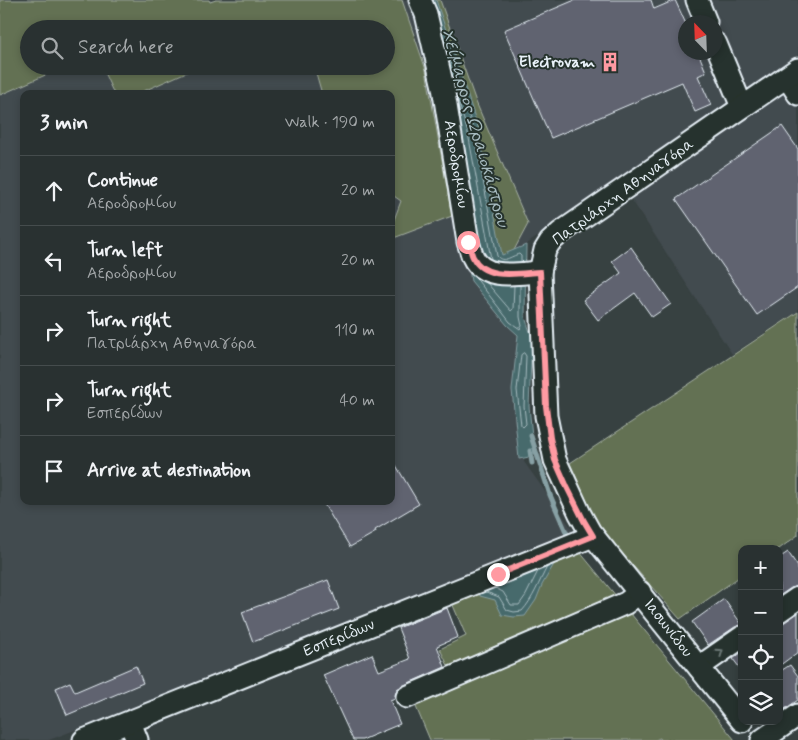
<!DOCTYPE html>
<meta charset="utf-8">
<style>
body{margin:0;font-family:Mynerve,sans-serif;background:#313939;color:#f1f3f6}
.controls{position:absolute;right:15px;bottom:15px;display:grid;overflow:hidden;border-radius:10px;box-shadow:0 2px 8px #0003}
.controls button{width:45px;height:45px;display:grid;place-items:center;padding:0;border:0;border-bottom:1px solid #454c4d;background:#293131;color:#f1f3f6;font:25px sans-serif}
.compass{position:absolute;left:678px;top:15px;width:45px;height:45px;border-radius:50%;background:#293131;box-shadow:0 2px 8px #0003;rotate:337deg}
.stop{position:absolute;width:15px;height:15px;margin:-11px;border:4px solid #ff9aa2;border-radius:50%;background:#fff}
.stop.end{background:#ff9aa2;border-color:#fff;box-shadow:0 1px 5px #0008}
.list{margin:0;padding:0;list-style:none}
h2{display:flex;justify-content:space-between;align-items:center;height:65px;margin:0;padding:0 20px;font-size:21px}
h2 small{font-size:16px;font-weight:400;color:#a5a9ab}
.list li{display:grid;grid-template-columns:32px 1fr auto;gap:15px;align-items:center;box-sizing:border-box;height:70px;padding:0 20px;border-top:1px solid #454c4d}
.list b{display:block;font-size:19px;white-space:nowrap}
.list p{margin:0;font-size:16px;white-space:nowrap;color:#a5a9ab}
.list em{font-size:16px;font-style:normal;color:#a5a9ab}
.icon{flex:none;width:28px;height:28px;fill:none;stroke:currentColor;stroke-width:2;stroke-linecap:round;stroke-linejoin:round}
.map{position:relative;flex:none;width:798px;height:740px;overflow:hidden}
.search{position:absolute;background:#293131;box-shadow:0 2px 8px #0003;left:20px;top:20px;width:375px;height:55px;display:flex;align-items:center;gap:12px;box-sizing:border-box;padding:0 18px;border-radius:28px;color:#a5a9ab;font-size:19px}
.panel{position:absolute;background:#293131;box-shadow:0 2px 8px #0003;left:20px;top:90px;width:375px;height:415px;border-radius:10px}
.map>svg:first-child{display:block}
.built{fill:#434b4f;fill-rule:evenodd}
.green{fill:#647152;stroke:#a6b1a5}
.water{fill:#466a6c;stroke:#87a0a4}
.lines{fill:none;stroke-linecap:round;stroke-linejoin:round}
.shore{stroke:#a7bbc0;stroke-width:1}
.stream{stroke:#87a0a4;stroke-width:5}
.building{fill:#606370;stroke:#e8f1f8}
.minor-casing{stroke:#e8f1f8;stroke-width:25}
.minor{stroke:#26332d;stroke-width:21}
.oneway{stroke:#6a7674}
.route{stroke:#ff9aa2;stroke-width:6}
.labels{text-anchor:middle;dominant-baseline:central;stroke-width:4;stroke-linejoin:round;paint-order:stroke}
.poi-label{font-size:16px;font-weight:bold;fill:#e8f1f8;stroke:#26332d;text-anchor:end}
.street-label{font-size:16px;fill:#e8f1f8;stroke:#26332d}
.water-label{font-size:18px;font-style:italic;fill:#a7bbc0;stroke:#26332d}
</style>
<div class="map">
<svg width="798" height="740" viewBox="0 0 798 740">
<rect width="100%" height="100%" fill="#374141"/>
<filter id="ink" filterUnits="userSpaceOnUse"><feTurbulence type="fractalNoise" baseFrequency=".02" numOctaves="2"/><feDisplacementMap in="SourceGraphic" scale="10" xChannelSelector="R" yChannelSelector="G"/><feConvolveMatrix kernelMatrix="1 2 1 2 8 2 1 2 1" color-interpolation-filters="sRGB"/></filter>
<g filter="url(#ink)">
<g class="built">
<path d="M0,0H798V55L521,248L524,462L577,536L49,740H0ZM686,22H716V52H686ZM29,29H386V66H29ZM24,94H391V501H24Z"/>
<path d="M798,61V311L732,354L630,197L652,183L643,168Z"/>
</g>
<g class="green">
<path d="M0,0H209L210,2L216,0H402L426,70L452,216L391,239V228L401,201L391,194V94H322L314,66H386V29H302L300,23L287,29H29V66H66L0,95Z"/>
<path d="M411,0H440L476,102L528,224L512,254L499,258Z"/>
<path d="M101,66H200L137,94H114Z"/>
<path d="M798,312V535L779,549H742V575L680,619L597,525L570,463Z"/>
<path d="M579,551L735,740H661L660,738L655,740H430L411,695L454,678L440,649L466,636L452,603Z"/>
</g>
<g class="water">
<path d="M414,0H436L479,130L502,255L526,245L525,317L532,338L529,406L534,456L519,459L512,390L518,335L507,325L471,281L428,38Z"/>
<path d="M561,552L542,585L536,600L525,616L514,617L502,615L495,600L480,596L476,576Z"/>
</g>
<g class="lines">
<g class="shore">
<path d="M444,39L474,131L497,256C503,264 511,256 519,254L521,256V262"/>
<path d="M457,97L468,133L491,259"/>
<path d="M475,277L510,322L520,329L522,326L520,317V285"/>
<path d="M487,283L511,311L513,309L514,286"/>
<path d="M524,353L526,356L524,406L526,424L523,427L521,425L517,390L521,355Z"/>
<path d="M495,588L503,592L511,605H519L526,595L538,571"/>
<path d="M486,592L499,597L507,610L514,612L522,611C533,599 539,582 547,567"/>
</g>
<g class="stream">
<path d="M531,436L550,495L570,541"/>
<path d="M530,451L532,463"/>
</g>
</g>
<g class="building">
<path d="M575,0H651L654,9L675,0L686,24V52H698L706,72L698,76L711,105L695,112L682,82L551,138L504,30Z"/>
<path d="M782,126L798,149V287L757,315L676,199Z"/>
<path d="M631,247L671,304L652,317L635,293L598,320L583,300L621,273L612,261Z"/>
<path d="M391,457L419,504L375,530L376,532L350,547L322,501H391Z"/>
<path d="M788,552L798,567V586L791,588L779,596V558Z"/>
<path d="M328,580L339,609L253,642L242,612Z"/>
<path d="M724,599L742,625L735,627L708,645L692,622Z"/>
<path d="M447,608L458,637L437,646L445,667L402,686L397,689L395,698L390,700L400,724L362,740H353L323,675L372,654L379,671L410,659L398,628Z"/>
<path d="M798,613V652L779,666V626Z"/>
<path d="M742,652V671L733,659Z"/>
<path d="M790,665L798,676V700L779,713V672Z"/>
<path d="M136,666L143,683L67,715L56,688L70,682L75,692Z"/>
</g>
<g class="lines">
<defs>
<g id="minor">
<path d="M420,0L426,14L443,87L468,242C470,247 471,253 473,257C484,281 519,273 540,272"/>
<path d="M697,0L706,22"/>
<path d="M716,44L742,107"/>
<path d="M787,77L798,94"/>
<path d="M779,611L798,598"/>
<path d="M699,667L742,637"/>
<path d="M407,697L626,603L640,592"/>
<path d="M133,721L131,725L137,740"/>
<path d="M742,721L590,532L580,514L555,460L546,416L540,272L545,250L550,242L560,233L798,69"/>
<path d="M84,740L593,536"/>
<path d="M762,740L798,715"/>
</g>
</defs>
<use href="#minor" class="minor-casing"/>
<use href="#minor" class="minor"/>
</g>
<defs><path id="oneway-chevron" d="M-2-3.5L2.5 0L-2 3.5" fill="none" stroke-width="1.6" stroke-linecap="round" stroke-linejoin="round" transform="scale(1.25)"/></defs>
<use class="oneway" href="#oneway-chevron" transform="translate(720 652) rotate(-35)"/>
</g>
<g class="lines" filter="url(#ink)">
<path class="route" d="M468,242C470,247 471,253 473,257C484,281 519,273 540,272L546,406L550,438L555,460L567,487L584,521L593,536L498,574"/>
</g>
<defs>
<symbol id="building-bare" viewBox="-9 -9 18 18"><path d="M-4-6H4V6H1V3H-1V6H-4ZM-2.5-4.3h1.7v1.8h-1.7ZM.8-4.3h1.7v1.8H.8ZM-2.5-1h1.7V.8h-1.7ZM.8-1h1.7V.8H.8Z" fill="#ff9aa2" stroke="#26332d" stroke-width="2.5" paint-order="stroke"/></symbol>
</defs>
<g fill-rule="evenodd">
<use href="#building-bare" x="596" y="48" width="28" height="28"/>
</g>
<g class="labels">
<g class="poi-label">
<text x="595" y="62">Electrovam</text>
</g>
<g class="street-label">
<text transform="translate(456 164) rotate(81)">Αεροδρομίου</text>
<text transform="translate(623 192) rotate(-36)">Πατριάρχη Αθηναγόρα</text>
<text transform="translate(668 628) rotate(52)">Ιασωνίδου</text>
<text transform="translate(339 638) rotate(-22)">Εσπερίδων</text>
</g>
<g class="water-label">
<text transform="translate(475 128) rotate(74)">Χείμαρρος Ωραιοκάστρου</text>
</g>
</g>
</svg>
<div class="controls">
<button>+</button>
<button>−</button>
<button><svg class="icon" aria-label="locate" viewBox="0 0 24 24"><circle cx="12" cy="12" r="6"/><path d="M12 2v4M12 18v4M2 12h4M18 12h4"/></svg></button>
<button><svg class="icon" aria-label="layers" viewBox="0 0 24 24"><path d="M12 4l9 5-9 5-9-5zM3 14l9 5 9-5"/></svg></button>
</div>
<svg class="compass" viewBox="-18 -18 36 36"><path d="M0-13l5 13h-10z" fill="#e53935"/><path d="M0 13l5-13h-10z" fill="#a5a9ab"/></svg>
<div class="stop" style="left:468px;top:242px"></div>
<div class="stop end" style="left:498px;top:574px"></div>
<div class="search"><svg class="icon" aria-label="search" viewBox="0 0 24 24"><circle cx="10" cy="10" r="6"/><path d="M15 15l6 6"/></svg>Search here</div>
<section class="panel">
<h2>3 min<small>Walk · 190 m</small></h2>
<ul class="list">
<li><svg class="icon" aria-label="ahead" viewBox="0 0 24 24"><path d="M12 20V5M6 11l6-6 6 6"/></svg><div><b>Continue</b><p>Αεροδρομίου</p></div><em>20 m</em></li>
<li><svg class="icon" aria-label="left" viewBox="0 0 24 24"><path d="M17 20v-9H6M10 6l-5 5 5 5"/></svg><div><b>Turn left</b><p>Αεροδρομίου</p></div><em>20 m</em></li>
<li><svg class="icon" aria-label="right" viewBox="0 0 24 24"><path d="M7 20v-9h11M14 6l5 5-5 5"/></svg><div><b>Turn right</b><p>Πατριάρχη Αθηναγόρα</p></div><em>110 m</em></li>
<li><svg class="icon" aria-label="right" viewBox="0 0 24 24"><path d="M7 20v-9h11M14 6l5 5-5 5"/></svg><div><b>Turn right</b><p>Εσπερίδων</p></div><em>40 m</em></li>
<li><svg class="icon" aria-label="arrive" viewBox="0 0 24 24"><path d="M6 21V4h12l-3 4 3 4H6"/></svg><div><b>Arrive at destination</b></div></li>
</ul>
</section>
</div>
